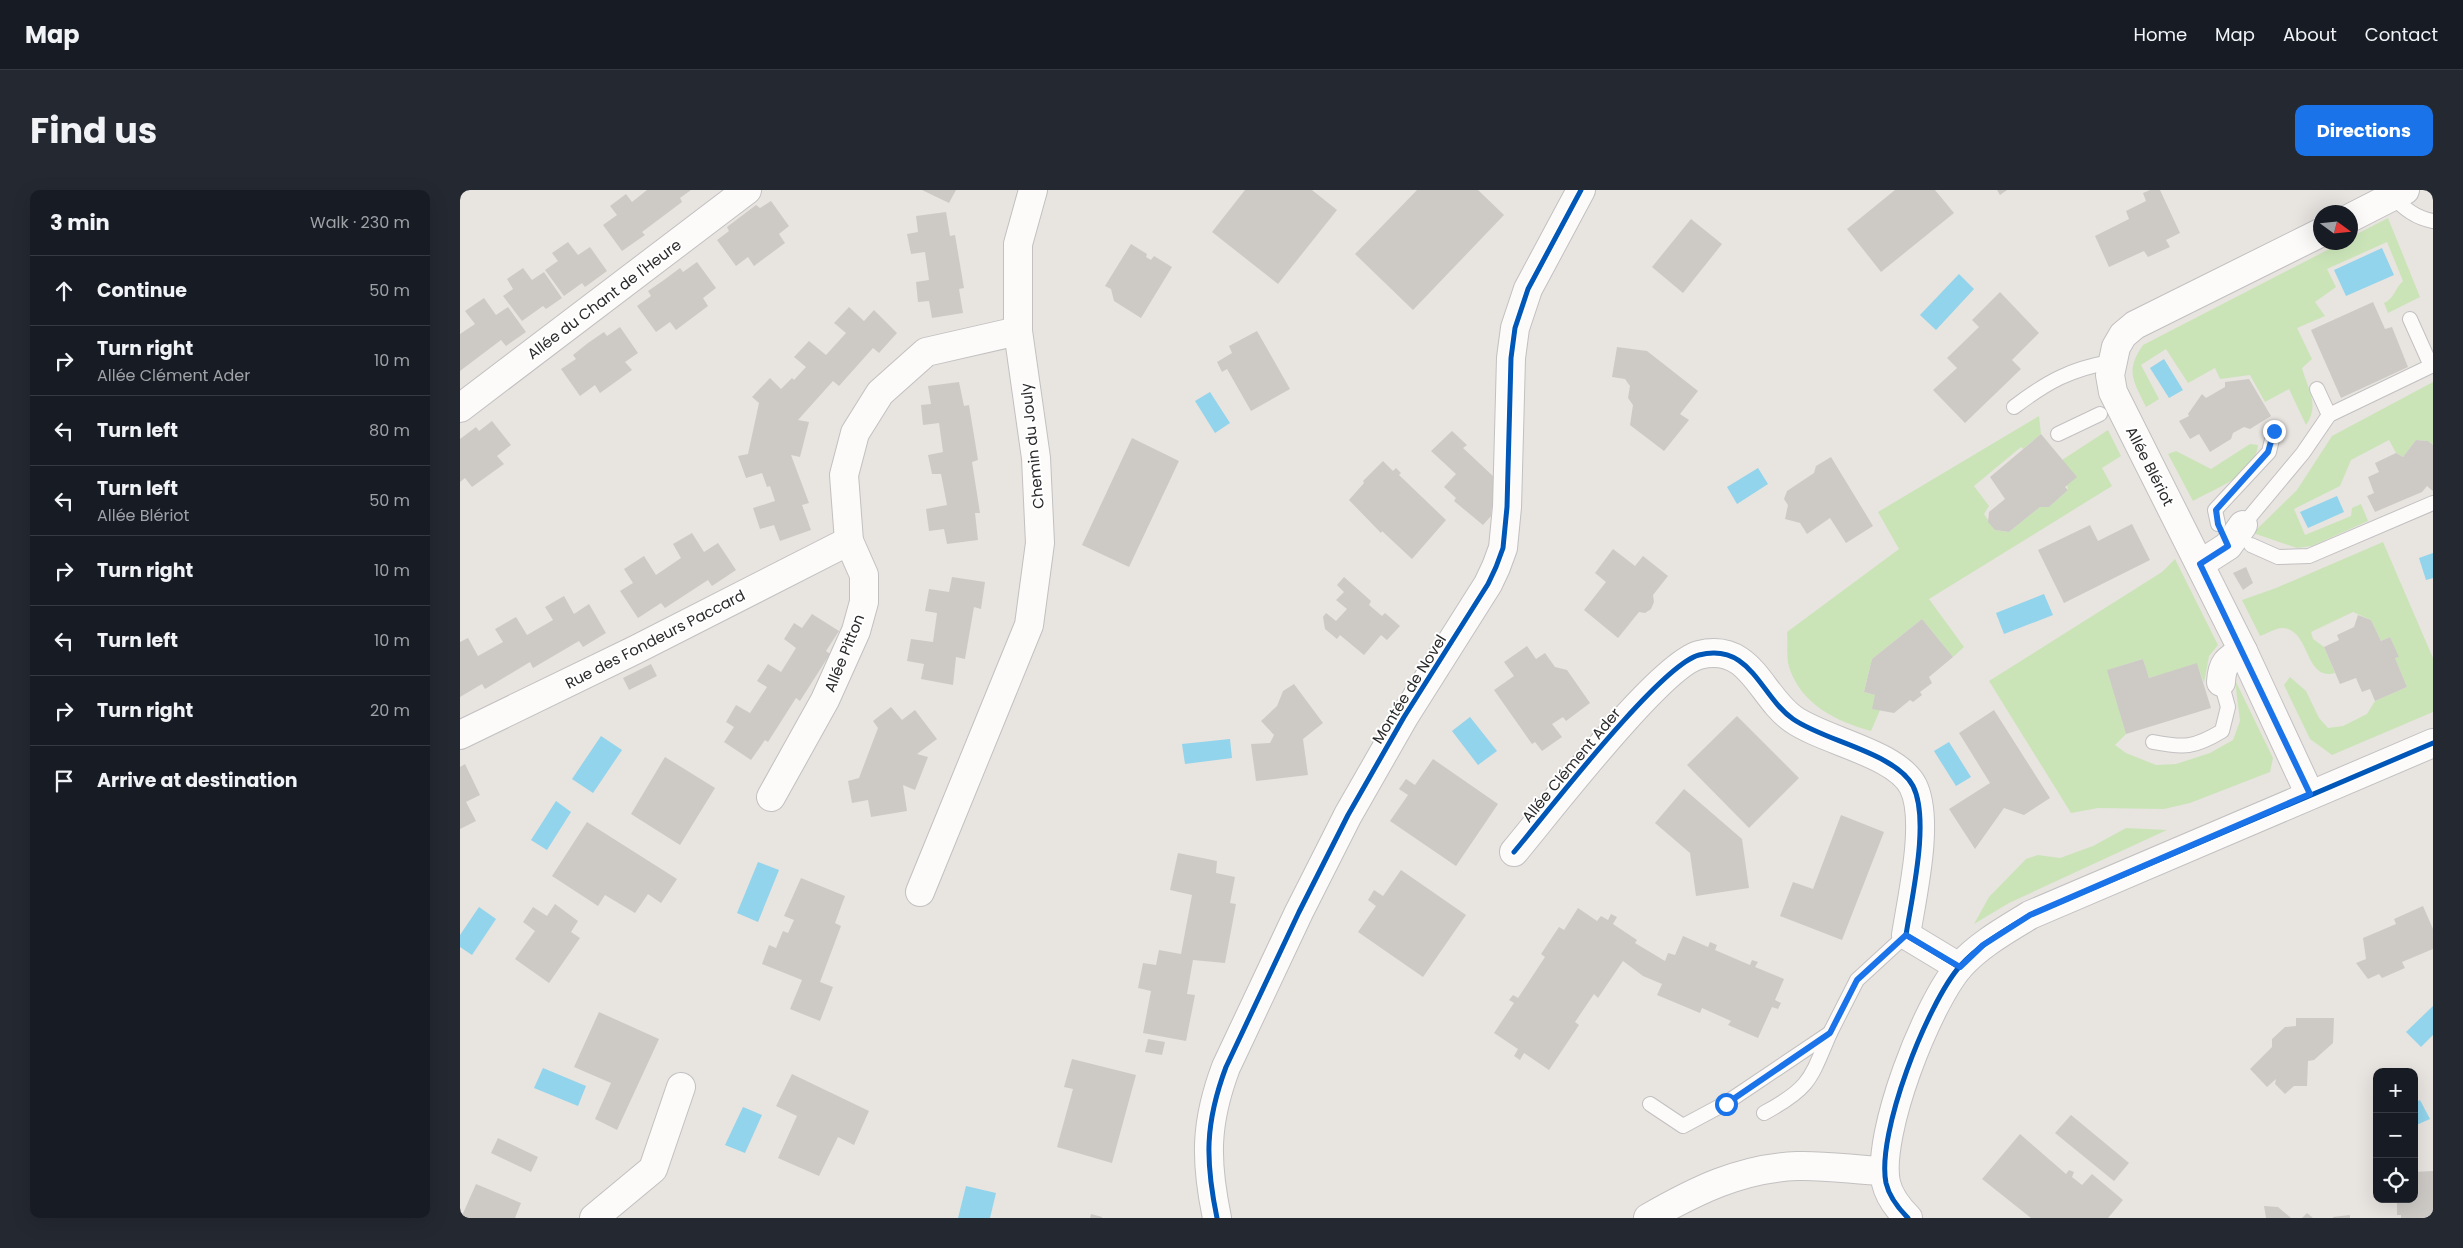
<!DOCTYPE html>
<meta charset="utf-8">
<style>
body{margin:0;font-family:Poppins,sans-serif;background:#242831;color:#f1f3f6}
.controls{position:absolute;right:15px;bottom:15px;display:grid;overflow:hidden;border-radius:10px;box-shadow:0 5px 20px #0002}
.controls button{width:45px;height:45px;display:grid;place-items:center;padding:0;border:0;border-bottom:1px solid #363941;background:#171b24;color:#f1f3f6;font:25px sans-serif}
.compass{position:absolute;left:1853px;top:15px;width:45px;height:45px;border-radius:50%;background:#171b24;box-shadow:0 5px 20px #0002;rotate:105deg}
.stop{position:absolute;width:15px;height:15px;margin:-11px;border:4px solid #1a73e8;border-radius:50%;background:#fff}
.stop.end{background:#1a73e8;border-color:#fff;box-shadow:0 1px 5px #0008}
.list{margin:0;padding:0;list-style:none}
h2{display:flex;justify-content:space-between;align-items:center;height:65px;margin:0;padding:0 20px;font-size:21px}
h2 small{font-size:16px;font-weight:400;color:#9ea1a6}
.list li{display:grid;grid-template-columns:32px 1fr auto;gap:15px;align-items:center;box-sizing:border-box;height:70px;padding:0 20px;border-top:1px solid #363941}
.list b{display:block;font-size:19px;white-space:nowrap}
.list p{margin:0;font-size:16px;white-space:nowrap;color:#9ea1a6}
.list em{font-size:16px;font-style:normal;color:#9ea1a6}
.icon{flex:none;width:28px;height:28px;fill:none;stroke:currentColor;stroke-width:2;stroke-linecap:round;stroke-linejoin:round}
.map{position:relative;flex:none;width:1973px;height:1028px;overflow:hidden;border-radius:10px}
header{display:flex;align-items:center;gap:30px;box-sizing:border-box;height:70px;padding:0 25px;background:#171b24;border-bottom:1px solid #363941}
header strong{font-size:24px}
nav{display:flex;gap:28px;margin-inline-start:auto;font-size:18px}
.intro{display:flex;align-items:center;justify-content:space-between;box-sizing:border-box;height:120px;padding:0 30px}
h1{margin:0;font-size:35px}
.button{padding:12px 22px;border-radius:10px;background:#1a73e8;color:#fff;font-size:18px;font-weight:700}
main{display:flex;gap:30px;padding:0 30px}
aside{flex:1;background:#171b24;border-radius:10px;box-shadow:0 5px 20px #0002}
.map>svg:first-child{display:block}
.green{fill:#cae4b8}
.water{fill:#91d4ec}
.building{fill:#cdcac6}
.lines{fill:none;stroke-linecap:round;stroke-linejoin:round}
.lane-casing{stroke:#c2c0c1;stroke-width:16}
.street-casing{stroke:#c2c0c1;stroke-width:30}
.secondary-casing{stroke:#c2c0c1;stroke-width:30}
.lane{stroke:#fcfbfa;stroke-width:14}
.street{stroke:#fcfbfa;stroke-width:28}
.secondary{stroke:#fcfbfa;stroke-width:28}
.cycleway-casing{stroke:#fff;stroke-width:8}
.cycleway{stroke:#0057b8;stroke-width:5}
.route{stroke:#1a73e8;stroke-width:6}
.labels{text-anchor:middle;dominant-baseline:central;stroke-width:4;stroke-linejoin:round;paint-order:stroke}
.street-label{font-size:15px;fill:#2a2a2a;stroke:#fff}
</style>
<header>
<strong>Map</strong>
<nav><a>Home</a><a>Map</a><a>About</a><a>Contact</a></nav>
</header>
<div class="intro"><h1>Find us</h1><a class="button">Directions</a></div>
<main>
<aside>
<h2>3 min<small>Walk · 230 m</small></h2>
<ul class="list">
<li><svg class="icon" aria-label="ahead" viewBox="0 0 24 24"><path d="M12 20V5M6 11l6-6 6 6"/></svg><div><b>Continue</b></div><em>50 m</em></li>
<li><svg class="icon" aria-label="right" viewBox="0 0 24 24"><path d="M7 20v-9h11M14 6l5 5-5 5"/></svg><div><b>Turn right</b><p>Allée Clément Ader</p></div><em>10 m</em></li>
<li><svg class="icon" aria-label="left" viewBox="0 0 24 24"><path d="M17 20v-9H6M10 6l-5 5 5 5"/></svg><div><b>Turn left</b></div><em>80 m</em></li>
<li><svg class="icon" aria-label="left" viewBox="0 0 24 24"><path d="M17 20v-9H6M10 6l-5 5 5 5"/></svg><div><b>Turn left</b><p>Allée Blériot</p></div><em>50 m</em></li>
<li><svg class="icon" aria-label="right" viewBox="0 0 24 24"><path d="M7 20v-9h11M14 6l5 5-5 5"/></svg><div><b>Turn right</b></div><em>10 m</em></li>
<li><svg class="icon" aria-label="left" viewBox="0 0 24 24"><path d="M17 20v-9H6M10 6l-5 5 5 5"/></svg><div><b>Turn left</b></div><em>10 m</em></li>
<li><svg class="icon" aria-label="right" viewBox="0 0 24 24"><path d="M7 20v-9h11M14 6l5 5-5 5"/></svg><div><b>Turn right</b></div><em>20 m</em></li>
<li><svg class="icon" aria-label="arrive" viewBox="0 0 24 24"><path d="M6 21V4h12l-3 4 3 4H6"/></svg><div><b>Arrive at destination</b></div></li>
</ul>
</aside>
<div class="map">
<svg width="1973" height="1028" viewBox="0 0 1973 1028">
<rect width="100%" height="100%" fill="#e8e4e0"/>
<g class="green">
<path d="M1928,28L1960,107L1928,123L1924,113C1934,109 1935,98 1943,91L1927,52L1867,79L1876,97L1855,112L1865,126L1837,138L1852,169L1842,178C1848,200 1860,214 1846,235L1829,199L1805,212L1790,185L1760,189L1755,178L1728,193L1706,159L1681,175L1699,209L1686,217C1673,190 1665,181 1683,155L1881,53L1890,52L1891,47Z"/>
<path d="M1973,192V255L1968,251L1956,250L1943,267L1936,263L1929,250L1891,270L1880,296L1834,319L1845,345L1891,326L1892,318L1901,314L1908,331L1852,356L1837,358L1793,343L1837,300L1872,246Z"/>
<path d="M1579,226L1581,244L1563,259L1561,257L1514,296L1529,316L1524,324L1535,340L1549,342L1580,317H1589L1608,300L1602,270L1648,240L1661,266L1642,278L1652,296L1469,409L1504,457L1493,467L1462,429L1412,469L1404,502L1415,505L1420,520L1411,541C1375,531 1341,514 1329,477C1326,466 1328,453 1327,442L1439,359L1418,322Z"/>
<path d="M1790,254L1798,255C1795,285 1756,298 1733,311L1708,264L1716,261L1751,279Z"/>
<path d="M1923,352L1973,468V522L1872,565L1850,549L1824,495L1830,487L1846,501L1859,528L1868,538L1883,536L1907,524L1915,511L1947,497L1935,468L1938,467L1930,447L1921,451L1911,430L1893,422L1851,442L1853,449L1864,457L1875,483C1844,492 1851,439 1822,438C1816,438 1806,444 1800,446L1782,410L1816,398Z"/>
<path d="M1715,369L1758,455L1749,466L1744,493L1737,474L1689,488L1683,469L1648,480L1666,544L1655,555L1666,563L1696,575L1716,574L1750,563L1773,550L1780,531L1775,490L1813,568L1810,582L1730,613L1704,619L1638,618L1611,623L1529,491L1702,382Z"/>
<path d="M1666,638L1707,640L1549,713L1514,734L1529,707L1566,669L1578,665L1600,668L1633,656Z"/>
</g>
<g class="water">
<path d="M1922,58L1934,85L1886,106L1874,80Z"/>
<path d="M1499,84L1514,99L1476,140L1460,125Z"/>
<path d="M1704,169L1723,200L1709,208L1690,178Z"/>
<path d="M750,202L770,233L755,243L735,211Z"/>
<path d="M1298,278L1308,294L1277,314L1267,297Z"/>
<path d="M1877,306L1884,322L1848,338L1840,322Z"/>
<path d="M1973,363V388L1966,390L1959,368Z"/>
<path d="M1584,404L1593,425L1544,444L1536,423Z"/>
<path d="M1010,527L1037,561L1018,575L992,541Z"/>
<path d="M141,546L162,560L133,603L112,589Z"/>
<path d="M770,549L772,568L725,574L722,554Z"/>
<path d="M1489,552L1511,587L1496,596L1474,561Z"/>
<path d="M96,611L111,622L87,660L71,650Z"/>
<path d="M298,672L319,680L298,732L277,723Z"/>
<path d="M19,717L36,729L12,765L0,757V745Z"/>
<path d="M1973,816V845L1961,857L1946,842Z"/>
<path d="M83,878L126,896L118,916L74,898Z"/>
<path d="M1960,910L1970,929L1954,936V913Z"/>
<path d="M283,917L302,925L285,963L265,955Z"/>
<path d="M506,996L536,1003L530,1028H498Z"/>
</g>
<g class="building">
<path d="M187,0H231L220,8L222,12L182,42L185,45L162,61L143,35L157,25L150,16L166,4L172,12Z"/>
<path d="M462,0H496L489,13Z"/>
<path d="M785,0H852L877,20L818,94L752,42Z"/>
<path d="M957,0H1018L1044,25L953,120L895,64Z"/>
<path d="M1435,0H1475L1494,23L1421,82L1387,39Z"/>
<path d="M1537,0H1547L1540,5Z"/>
<path d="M1690,0H1700L1720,43L1706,50L1710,57L1688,67L1684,61L1649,77L1635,46L1669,29L1666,21L1686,11L1683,3Z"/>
<path d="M311,11L329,36L319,44L325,53L294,76L288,67L276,76L257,50L269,41L267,37L296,15L300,18Z"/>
<path d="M486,22L490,46L495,45L504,98L499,99L503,123L472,128L469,111L458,112L456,92L469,90L465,62L451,64L447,44L458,42L456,26Z"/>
<path d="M1231,29L1262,54L1223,103L1192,77Z"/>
<path d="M108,52L118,65L130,57L147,81L125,97L122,93L104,106L85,80L98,71L92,63Z"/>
<path d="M671,54L687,64L686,67L691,70L694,66L712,77L681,128L654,111L651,99L645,96Z"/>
<path d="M237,72L256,98L243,108L248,116L216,140L210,132L196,142L177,116L191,106L188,101L204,90L220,78L223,82Z"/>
<path d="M63,78L72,90L84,82L102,108L86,119L83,116L62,131L43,106L53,99L47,89Z"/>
<path d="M1540,102L1579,143L1552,170L1561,179L1505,233L1473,200L1497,178L1487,168L1519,137L1512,130Z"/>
<path d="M24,108L36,125L48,117L66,142L46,156L41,150L0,181V144L15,134L5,121Z"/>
<path d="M1913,112L1925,139L1932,137L1948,177L1881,208L1851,140Z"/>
<path d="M389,117L404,131L414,120L437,143L419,163L413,158L379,196L373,191L338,230L349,232L340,267L331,265L349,313L342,315L351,340L320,351L314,335L300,339L293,318L315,311L310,296L307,297L302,283L286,288L278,266L288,264L299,213L292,207L310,188L321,199L332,188L334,190L346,177L334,167L349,151L366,165L386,143L374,133Z"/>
<path d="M160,137L178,163L165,172L172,180L140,203L135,195L120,206L101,179L116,169L113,165L128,153L144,142L147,146Z"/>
<path d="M797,141L830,199L791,221L767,179L762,182L757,172L772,163L769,156Z"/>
<path d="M1157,157L1187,161L1238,201L1220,224L1229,230L1204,261L1170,235L1173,215L1168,208L1170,196L1165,189L1152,187Z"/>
<path d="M1789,189L1811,226L1790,239L1784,237L1773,243L1771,249L1750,262L1739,244L1730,249L1719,231L1729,226L1728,224L1742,204L1746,208L1765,197V192Z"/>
<path d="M499,192L504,216L509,215L518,270L512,272L520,323H515L518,350L487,354L484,339L469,341L466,319L487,315L481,284H472L468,265L483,262L479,233L463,235L461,215L471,214L468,196Z"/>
<path d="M32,231L51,255L37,266L44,274L12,297L5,288L0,292V249L16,237L19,241Z"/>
<path d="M992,241L1007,255L1003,258L1035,288L1031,326L1023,335L994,311L996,308L984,297L996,284L971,261Z"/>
<path d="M1581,244L1617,287L1605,297L1608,300L1589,317H1580L1549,342L1535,340L1528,332L1529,322L1545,309L1530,287Z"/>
<path d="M672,248L719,271L669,377L622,355Z"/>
<path d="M1956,250L1968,251L1973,255V301L1967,296L1962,302L1915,322L1907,306L1914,303L1908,287L1919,282L1915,273L1936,263L1943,267Z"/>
<path d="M1371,267L1413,336L1386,353L1370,328L1347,344L1340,333L1325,329L1328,315L1324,309L1327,301L1354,283L1356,276Z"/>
<path d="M923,271L933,281L936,278L941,283L939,285L986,330L952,369L922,341L921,343L889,310L904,293L903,291Z"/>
<path d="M1672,334L1690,370L1604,413L1578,360L1630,335L1638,351Z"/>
<path d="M232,343L244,362L258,353L276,380L252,396L248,390L205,418L201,413L178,428L160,401L173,393L164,379L184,366L196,385L221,368L213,354Z"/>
<path d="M1153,359L1175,376L1183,366L1208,386L1193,405L1194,412L1191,419L1185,423L1179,422L1158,448L1124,420L1146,392L1135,383Z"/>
<path d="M1786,377L1793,393L1783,400L1773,383Z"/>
<path d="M492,387L525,392L521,419L514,417L505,469L496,467L493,495L461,489L464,474L447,471L451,449L473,452L477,423L465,421L469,399L489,402Z"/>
<path d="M884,387L911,411L909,415L922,426L925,423L940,436L927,450L921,445L904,465L880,445L877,449L865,439L863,427L866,423L876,431L887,419L876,410L884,402L877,395Z"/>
<path d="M104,406L114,424L129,414L146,443L123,457L119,451L73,478L70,472L25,499L22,494L0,507V452L8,448L18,466L43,452L35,439L56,427L67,445L93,430L85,417Z"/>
<path d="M352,424L379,441L366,461L370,464L340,511L336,508L308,552L305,550L291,570L264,552L274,537L266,532L276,515L290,523L307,497L297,491L308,474L321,482L336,458L324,449L334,433L342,438Z"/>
<path d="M1898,425L1911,430L1921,451L1930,447L1939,467L1935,468L1947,497L1915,511L1910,499L1902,502L1896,488L1880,494L1864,457L1879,450L1877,445L1894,437Z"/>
<path d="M1462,429L1493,467L1469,487L1472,493L1460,502L1462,505L1453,512L1450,510L1434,523L1412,519L1415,505L1404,502L1412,469Z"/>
<path d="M1067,456L1076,469L1085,463L1095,477L1107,480L1130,513L1106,531L1103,527L1092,534L1102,547L1082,561L1075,552L1072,554L1034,500L1054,486L1044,472Z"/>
<path d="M1683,469L1689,488L1737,473L1751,518L1666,544L1647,480Z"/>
<path d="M191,474L197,486L169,500L163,488Z"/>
<path d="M834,494L863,533L843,549L848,585L796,591L791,554L810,553L814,545L801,531L817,516L823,501Z"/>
<path d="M431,517L442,530L455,520L477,549L457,564L468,567L455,600L443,595L447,621L411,627L408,610L392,613L388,591L399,588L418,538L413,531Z"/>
<path d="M1534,520L1590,608L1564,625L1544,618L1515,659L1489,619L1530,593L1499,543Z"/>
<path d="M1277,526L1339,588L1289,638L1227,575Z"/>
<path d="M205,567L255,598L220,655L171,624Z"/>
<path d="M973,569L1038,614L996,676L930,631L948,605L939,599L946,589L955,595Z"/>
<path d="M5,574L20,605L6,612L16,631L0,639V577Z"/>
<path d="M1224,599L1282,649L1289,698L1236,706L1230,663L1195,633Z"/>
<path d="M1381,625L1424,642L1382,750L1320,726L1333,692L1353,699Z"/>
<path d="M127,632L217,689L201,713L188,704L175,723L145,705L138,716L92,686Z"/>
<path d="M718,663L757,671L756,683L775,687L770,713L776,714L765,773L733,770L727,804L735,805L726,851L683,843L691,801L678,798L683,773L696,775L699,760L721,764L732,705L710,700Z"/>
<path d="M941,680L1006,725L963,787L898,742L916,716L908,710L914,700L923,706Z"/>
<path d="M341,688L385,706L375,733L381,736L360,792L373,797L360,831L330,819L342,790L302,774L309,755L316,758L323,741L328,743L334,730L324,726Z"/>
<path d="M95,714L118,731L111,742L120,748L89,793L55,769L75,741L63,732L73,717L87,726Z"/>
<path d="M1963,716L1973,739V759L1942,772L1945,778L1922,788L1919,784L1908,789L1896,773L1906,769L1903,748L1936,734L1934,729Z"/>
<path d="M1118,718L1137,731L1141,726L1148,730L1151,724L1157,727L1153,734L1177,750L1175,753L1205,771L1208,763L1215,765L1223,746L1248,757L1250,752L1257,755L1255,760L1290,775L1292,770L1298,772L1295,777L1324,789L1315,810L1321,813L1318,819L1312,817L1298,848L1268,835L1271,831L1242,818L1240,823L1197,805L1202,794L1183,786L1163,771L1138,808L1134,804L1115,832L1119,835L1089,880L1064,863L1060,870L1054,866L1058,859L1034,843L1054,813L1049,810L1053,805L1058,808L1085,767L1081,764L1099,737L1104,740Z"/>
<path d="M139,822L199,849L157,940L135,929L151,893L114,877Z"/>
<path d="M1836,828H1874L1873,853L1854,870L1848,871L1847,896H1834L1825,904L1815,894L1816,889L1807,897L1790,879L1812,857V849L1825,837L1836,836Z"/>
<path d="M688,849L705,852L702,865L685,862Z"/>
<path d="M612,869L676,885L652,973L597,957L613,899L604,897Z"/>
<path d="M332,884L409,921L394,955L378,947L359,986L318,968L337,926L316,916Z"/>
<path d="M1611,925L1669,973L1654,991L1595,943Z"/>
<path d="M1560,944L1606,984L1609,980L1614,982L1612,987L1622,995L1632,984L1663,1010L1648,1028H1571L1522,989Z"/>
<path d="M38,948L78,967L71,982L31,963Z"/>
<path d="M1973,981V1028H1941V1025H1937V1009H1954V982Z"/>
<path d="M16,994L61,1013L55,1028H1Z"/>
<path d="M1804,1016L1818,1017L1831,1028H1806Z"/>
<path d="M1847,1023L1853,1028H1842Z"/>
<path d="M631,1024L642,1027V1028H630Z"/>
<path d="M1890,1025V1028H1873V1027Z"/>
</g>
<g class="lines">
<defs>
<g id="lane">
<path d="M1933,7C1945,19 1956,28 1973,31"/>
<path d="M1857,199L1869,225"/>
<path d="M1554,217C1587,192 1610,179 1651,172"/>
<path d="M1598,244L1640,224"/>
<path d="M1758,334L1755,320L1809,262L1814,241"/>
<path d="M1783,335L1843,263L1869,225L1971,176L1950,129"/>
<path d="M1791,355L1818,367L1849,366L1973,313"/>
<path d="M1693,552C1724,558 1734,558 1762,541L1768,517L1761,492"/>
<path d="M1190,914L1223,936L1266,913L1370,843L1397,790L1446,745"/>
<path d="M1304,923C1350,898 1350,890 1370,843"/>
</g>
<g id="street">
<path d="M1890,28L1945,0"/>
<path d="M0,218L287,0"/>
<path d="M1740,374L1768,356L1783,335"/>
<path d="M1761,492C1762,474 1767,469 1783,461"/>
<path d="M0,545L175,460L389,351"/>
<path d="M1850,605L1783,461L1653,202L1650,185L1656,157L1663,145L1675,135L1860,43"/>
<path d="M311,607L365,510L396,441L404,412V385L389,351L384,285L395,243L420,203L466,162L558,141"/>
<path d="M1054,662C1086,624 1200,475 1239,465C1291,452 1300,506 1333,529C1364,551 1436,563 1453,596C1470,630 1452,706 1446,745L1499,777"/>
<path d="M460,702L569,435L580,353L576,268L558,141V54L573,0"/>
<path d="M134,1028L193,979L221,897"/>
<path d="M757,1028C745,970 745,933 766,877L839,722L888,625L944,527L1028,394L1036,377L1043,358L1047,317L1051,168L1055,138L1068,99L1121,0"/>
<path d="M1188,1028C1235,1001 1281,978 1337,976C1366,975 1395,980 1424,981"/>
</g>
<path id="secondary" d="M1448,1028C1438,1018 1429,1006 1426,993C1416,944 1467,814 1500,776C1520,754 1546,740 1570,725L1973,553"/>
</defs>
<use href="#lane" class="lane-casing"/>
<use href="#street" class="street-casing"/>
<use href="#secondary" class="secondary-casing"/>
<use href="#lane" class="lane"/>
<use href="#street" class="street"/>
<use href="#secondary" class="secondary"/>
<defs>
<g id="cycleway">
<path d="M1054,662C1086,624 1200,475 1239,465C1291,452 1300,506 1333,529C1364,551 1436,563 1453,596C1470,630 1452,706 1446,745L1499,777"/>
<path d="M757,1028C745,970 745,933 766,877L839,722L888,625L944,527L1028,394L1036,377L1043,358L1047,317L1051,168L1055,138L1068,99L1121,0"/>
<path d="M1448,1028C1438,1018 1429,1006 1426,993C1416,944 1467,814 1500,776C1520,754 1546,740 1570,725L1973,553"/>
</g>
</defs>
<use href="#cycleway" class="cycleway-casing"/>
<use href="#cycleway" class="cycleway"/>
</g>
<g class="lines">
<path class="route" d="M1266,914L1370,843L1397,790L1446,745L1500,777L1523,755L1570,725L1850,604L1740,374L1768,356L1758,334L1756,320L1808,262L1814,241"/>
</g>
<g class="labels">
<g class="street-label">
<text transform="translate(144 109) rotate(-37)">Allée du Chant de l'Heure</text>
<text transform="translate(572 256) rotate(-96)">Chemin du Jouly</text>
<text transform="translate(1690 276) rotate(63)">Allée Blériot</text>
<text transform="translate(195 449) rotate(-27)">Rue des Fondeurs Paccard</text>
<text transform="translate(384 463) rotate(-68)">Allée Pitton</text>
<text transform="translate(949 499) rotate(-58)">Montée de Novel</text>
<text transform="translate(1111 575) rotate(-50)">Allée Clément Ader</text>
</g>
</g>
</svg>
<div class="controls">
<button>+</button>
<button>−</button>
<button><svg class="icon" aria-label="locate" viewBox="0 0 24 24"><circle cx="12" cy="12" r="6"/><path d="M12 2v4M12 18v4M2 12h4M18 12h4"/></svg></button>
</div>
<svg class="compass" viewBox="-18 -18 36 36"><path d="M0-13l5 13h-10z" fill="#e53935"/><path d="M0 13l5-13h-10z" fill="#9ea1a6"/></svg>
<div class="stop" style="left:1266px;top:914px"></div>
<div class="stop end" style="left:1814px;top:241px"></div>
</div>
</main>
